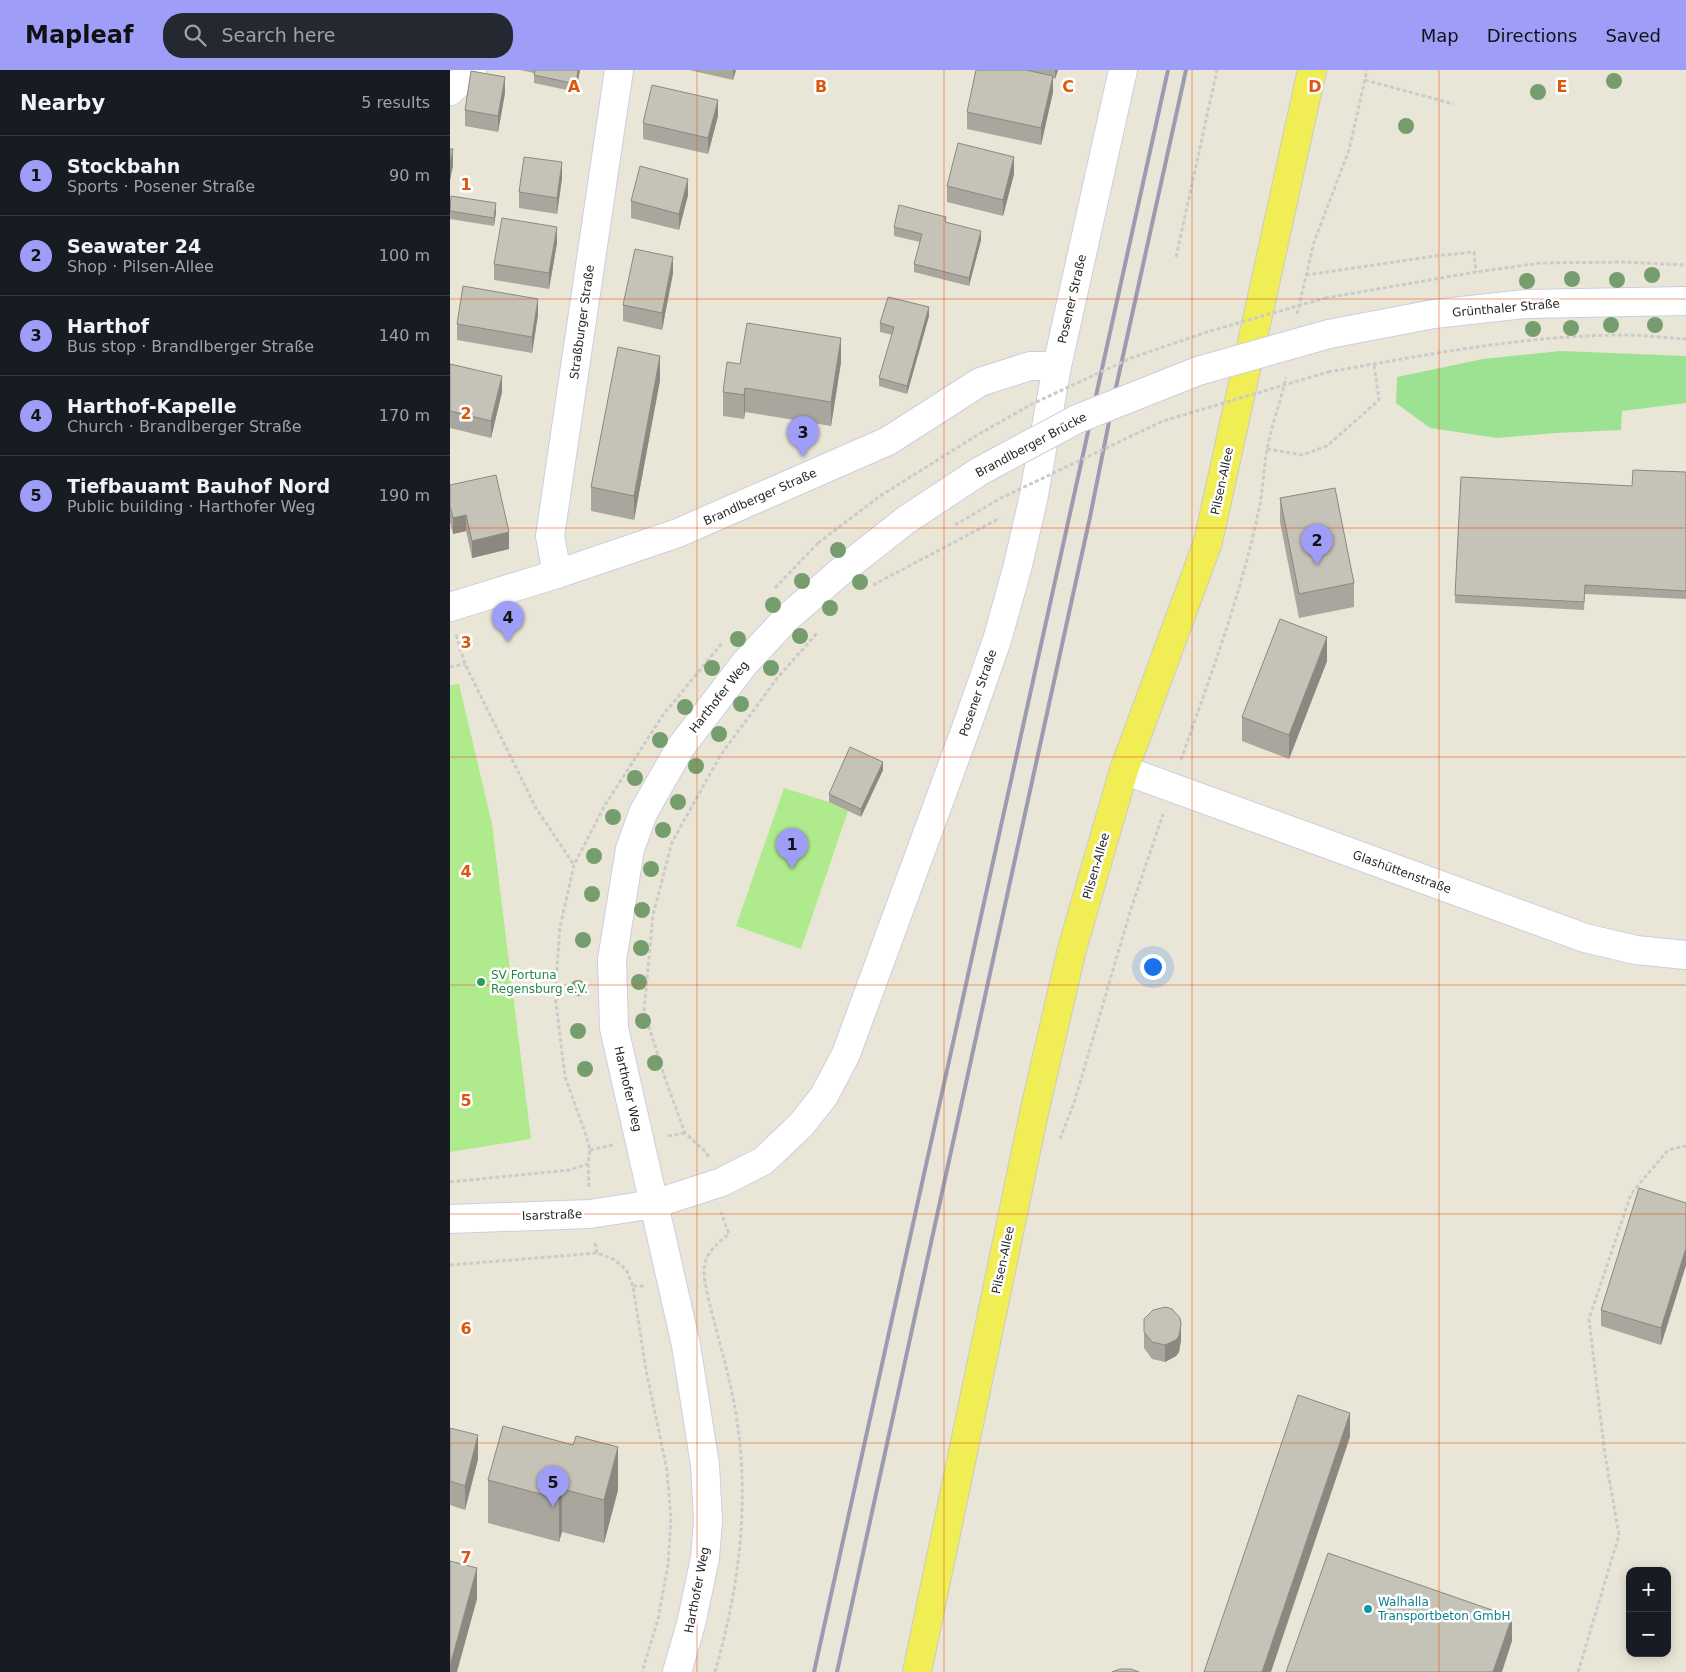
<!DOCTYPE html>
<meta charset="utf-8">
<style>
body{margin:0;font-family:"DejaVu Sans",sans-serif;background:#242831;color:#f1f3f6}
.controls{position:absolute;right:15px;bottom:15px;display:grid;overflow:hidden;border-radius:10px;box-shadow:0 2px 12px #0003}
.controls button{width:45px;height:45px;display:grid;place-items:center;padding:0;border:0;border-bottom:1px solid #363941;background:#171b24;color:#f1f3f6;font:25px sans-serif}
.you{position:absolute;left:702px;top:896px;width:18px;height:18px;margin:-12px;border:4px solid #fff;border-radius:50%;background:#1a73e8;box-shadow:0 0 0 8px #1a73e833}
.badge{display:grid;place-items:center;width:32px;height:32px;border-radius:50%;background:#9e9df8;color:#111;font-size:16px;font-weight:700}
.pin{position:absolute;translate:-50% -41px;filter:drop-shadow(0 1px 2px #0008)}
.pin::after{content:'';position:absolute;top:26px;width:18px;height:15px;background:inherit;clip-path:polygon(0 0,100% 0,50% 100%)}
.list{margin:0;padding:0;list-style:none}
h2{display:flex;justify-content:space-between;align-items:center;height:65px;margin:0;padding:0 20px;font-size:21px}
h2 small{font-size:16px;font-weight:400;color:#9ea1a6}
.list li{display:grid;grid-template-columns:32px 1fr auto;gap:15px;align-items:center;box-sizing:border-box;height:80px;padding:0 20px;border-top:1px solid #363941}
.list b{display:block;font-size:19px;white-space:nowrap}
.list p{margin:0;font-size:16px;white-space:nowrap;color:#9ea1a6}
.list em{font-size:16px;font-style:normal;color:#9ea1a6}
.icon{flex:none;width:28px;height:28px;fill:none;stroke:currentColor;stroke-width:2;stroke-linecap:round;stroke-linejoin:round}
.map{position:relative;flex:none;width:1236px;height:1602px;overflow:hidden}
header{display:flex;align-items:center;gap:30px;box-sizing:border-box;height:70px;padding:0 25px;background:#9e9df8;color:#111}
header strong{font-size:24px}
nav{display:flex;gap:28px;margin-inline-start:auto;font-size:18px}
.search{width:350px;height:45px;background:#242831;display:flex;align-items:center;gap:12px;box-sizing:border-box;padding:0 18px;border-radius:20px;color:#9ea1a6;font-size:19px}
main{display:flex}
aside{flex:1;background:#171b24}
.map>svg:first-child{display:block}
.green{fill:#9ce292}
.pitch{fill:#afea8d}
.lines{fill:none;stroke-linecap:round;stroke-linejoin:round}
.minor-casing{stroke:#cdcde0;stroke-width:30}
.major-casing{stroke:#cbcbcb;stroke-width:30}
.path{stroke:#cbcbcb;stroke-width:3;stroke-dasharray:4 2.5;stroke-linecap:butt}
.minor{stroke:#fff;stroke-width:28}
.major{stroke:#f1ed55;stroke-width:28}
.rail{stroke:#9c9bb1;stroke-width:4}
.minor-bridge-casing{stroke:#cdcde0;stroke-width:30;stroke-linecap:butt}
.path-bridge{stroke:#cbcbcb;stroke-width:3;stroke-dasharray:4 2.5;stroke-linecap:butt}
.minor-bridge{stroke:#fff;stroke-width:28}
.tree{fill:#769d6e}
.wall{fill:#a9a79d}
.shaded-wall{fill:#8a8880}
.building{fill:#c5c2b7;stroke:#8a8880}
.grid{fill:none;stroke:#de560d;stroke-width:1;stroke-opacity:0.55}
.leisure-dot{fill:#2e9e5b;stroke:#fff;stroke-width:2}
.culture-dot{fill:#0f9aa8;stroke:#fff;stroke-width:2}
.labels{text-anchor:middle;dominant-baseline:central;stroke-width:5;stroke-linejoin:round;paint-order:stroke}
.street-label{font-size:12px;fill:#272727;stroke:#fff}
.leisure-label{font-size:12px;fill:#27864d;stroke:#fff;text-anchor:start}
.culture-label{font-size:12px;fill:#0d838f;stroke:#fff;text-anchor:start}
.grid-label{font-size:16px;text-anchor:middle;font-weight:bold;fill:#de560d;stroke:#fff;stroke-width:5;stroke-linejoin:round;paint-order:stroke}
</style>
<header>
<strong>Mapleaf</strong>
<div class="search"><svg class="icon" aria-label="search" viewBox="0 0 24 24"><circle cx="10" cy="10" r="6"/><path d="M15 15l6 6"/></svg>Search here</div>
<nav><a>Map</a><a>Directions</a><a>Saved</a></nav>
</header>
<main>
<aside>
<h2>Nearby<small>5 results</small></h2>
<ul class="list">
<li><span class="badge">1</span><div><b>Stockbahn</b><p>Sports · Posener Straße</p></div><em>90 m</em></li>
<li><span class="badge">2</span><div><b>Seawater 24</b><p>Shop · Pilsen-Allee</p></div><em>100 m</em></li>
<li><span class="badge">3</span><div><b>Harthof</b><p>Bus stop · Brandlberger Straße</p></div><em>140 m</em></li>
<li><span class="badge">4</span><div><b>Harthof-Kapelle</b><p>Church · Brandlberger Straße</p></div><em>170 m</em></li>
<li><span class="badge">5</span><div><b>Tiefbauamt Bauhof Nord</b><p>Public building · Harthofer Weg</p></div><em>190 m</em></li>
</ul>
</aside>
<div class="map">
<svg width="1236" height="1602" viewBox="0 0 1236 1602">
<rect width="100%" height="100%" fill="#eae6d7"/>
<path class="green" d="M1111,281L1236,286V333L1172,341L1171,360L1106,363L1047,368L980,358L946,333L947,307L1033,289Z"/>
<g class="pitch">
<path d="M9,614L42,754L81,1069L0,1082V615Z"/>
<path d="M334,718L379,732L398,741L351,879L286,856Z"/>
</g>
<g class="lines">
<defs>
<g id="minor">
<path d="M0,21L22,0"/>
<path d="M879,264L984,244L1076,234L1236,231"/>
<path d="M107,504L100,466L169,0"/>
<path d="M0,537L107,504L228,463L438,371L530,312L580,296H607"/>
<path d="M674,700L1135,868L1186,880L1236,885"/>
<path d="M0,1149L140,1144L204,1134L272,1112L313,1091L351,1055L374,1026L396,984L515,661L547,570L567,499L583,430L607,296L673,0"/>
<path d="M227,1602L241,1554L255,1488L258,1451L255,1395L236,1275L164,958L162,890L180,779L193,743L230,678L295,593L338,547L390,502"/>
</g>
<path id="major" d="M467,1602L584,1043L622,879L674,700L758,472L862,0"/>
</defs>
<use href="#minor" class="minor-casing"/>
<use href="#major" class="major-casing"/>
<g class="path">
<path d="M915,10L1004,34"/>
<path d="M726,187L767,0"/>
<path d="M856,205L985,186L1024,182L1026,202"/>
<path d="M875,228L1026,202L1091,193L1175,192L1236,195"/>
<path d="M847,244L864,172L899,80L917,0"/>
<path d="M878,302C976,285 1075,265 1175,265C1195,265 1216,268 1236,269"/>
<path d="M817,379L852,385L877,376L929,330L924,294"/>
<path d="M423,515L550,448"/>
<path d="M325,518L368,473"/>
<path d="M6,565L15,594L86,738L124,795"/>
<path d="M0,597L15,594"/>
<path d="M731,690C759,609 790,528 808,444C813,423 813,401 817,380C821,355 831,332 836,307"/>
<path d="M218,1066L235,1063"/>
<path d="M610,1069L624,1033L680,842L713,744"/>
<path d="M140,1080L163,1075"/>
<path d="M258,1087L257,1083L235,1063L216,1011L194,941L203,845L222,772L270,686L328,607L368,562"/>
<path d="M0,1112L119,1100L138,1094"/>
<path d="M139,1117L138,1094L140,1080L135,1062L115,1007L105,924L110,857L124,795L155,735L213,645L272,573"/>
<path d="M145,1173L147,1183"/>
<path d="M0,1195L147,1183L163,1189L176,1199L183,1216L196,1300L217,1400L221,1448L218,1495L208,1549L192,1602"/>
<path d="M183,1216H194"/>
<path d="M265,1602C292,1508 302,1414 281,1318C274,1286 264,1254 257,1222C250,1192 255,1183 279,1164L271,1142"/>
<path d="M1128,1602L1169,1465L1155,1385L1139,1249L1181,1124L1218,1080L1236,1076"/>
</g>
<use href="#minor" class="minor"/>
<use href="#major" class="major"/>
<g class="rail">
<path d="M364,1602L718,0"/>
<path d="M387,1602L640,447L665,322L736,0"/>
</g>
<defs>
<path id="minor-bridge" d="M390,502L456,450L530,401L627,349L748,301L879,264"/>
</defs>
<use href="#minor-bridge" class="minor-bridge-casing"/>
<g class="path-bridge">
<path d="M505,455L551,428L713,351L878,302"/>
<path d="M368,473L430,426L529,364L582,334L681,288L757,262L875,228"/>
</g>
<use href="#minor-bridge" class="minor-bridge"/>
</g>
<g class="tree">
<circle cx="1164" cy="11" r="8"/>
<circle cx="1088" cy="22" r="8"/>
<circle cx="956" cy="56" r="8"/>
<circle cx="1202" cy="205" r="8"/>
<circle cx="1122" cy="209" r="8"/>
<circle cx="1167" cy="210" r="8"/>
<circle cx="1077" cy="211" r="8"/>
<circle cx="1161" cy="255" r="8"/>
<circle cx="1205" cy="255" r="8"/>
<circle cx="1121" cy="258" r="8"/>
<circle cx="1083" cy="259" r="8"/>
<circle cx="388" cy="480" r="8"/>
<circle cx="352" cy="511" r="8"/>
<circle cx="410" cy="512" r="8"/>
<circle cx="323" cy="535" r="8"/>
<circle cx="380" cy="538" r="8"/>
<circle cx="350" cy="566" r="8"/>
<circle cx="288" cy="569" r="8"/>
<circle cx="262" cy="598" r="8"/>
<circle cx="321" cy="598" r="8"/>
<circle cx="291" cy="634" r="8"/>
<circle cx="235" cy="637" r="8"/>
<circle cx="269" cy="664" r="8"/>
<circle cx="210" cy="670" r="8"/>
<circle cx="246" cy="696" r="8"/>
<circle cx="185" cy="708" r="8"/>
<circle cx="228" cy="732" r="8"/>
<circle cx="163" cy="747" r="8"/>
<circle cx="213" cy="760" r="8"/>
<circle cx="144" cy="786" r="8"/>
<circle cx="201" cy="799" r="8"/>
<circle cx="142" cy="824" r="8"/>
<circle cx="192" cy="840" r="8"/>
<circle cx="133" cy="870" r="8"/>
<circle cx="191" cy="878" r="8"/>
<circle cx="189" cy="912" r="8"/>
<circle cx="128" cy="918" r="8"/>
<circle cx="193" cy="951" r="8"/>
<circle cx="128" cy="961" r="8"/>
<circle cx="205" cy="993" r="8"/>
<circle cx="135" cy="999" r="8"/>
</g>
<g class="wall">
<path d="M70,0H130L126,22L84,13V3Z"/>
<path d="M239,0H286L283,10Z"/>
<path d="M526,0H608L605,9L603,8V22L591,75L517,59V42Z"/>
<path d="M55,23L48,62L15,56V40Z"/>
<path d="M268,46L258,84L193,69V53Z"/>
<path d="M564,104L553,146L497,132V116Z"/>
<path d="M112,108L107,144L69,138V122Z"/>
<path d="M238,125L229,160L181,148V131Z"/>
<path d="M0,132L46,142L44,156L0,149Z"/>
<path d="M496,153L531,170L519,216L464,202V194L470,172L444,166V157Z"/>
<path d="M107,173L99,219L44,210V194Z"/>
<path d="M223,203L212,260L173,251V235Z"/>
<path d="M88,245L82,283L7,270V254Z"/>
<path d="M479,246L457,324L429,316V308L442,265L430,262V253Z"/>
<path d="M391,292L381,356L295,342L294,349L273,346V322L290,294Z"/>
<path d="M0,294L52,322L41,368L0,358Z"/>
<path d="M210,310L184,450L141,441V417Z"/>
<path d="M1236,402V529L1135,524L1134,540L1005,533V525L1182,416Z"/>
<path d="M0,415L59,479L22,488L16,461L3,464L0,452Z"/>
<path d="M830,428L904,513V537L849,548L830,452Z"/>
<path d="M877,591L839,689L792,671V647Z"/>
<path d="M433,700L411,747L379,732V724Z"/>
<path d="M1236,1133V1195L1211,1275L1151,1256V1240Z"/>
<path d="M694,1249L731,1270L729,1282L726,1286L715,1292L702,1289L694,1278Z"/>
<path d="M0,1358L28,1389L15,1440L0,1435Z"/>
<path d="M38,1410L168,1420L154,1473L112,1462L109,1472L38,1453Z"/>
</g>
<g class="shaded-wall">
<path d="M128,0H130L126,22V14Z"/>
<path d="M283,0H286L283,10Z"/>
<path d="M605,0H608L605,9Z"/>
<path d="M603,6V22L591,75V58Z"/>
<path d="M55,7V23L48,62V46Z"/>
<path d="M268,30V46L258,84V68Z"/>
<path d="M3,79V96L0,111V95Z"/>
<path d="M564,87V104L553,146V130Z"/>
<path d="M112,92V108L107,144V128Z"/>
<path d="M238,109V125L229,160V144Z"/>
<path d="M46,133V142L44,156V148Z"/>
<path d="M107,157V173L99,219V203Z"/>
<path d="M531,161V170L519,216V208Z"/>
<path d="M223,187V203L212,260V243Z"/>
<path d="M88,229V245L82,283V267Z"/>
<path d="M479,237V246L457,324V316Z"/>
<path d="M391,268V292L381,356V332Z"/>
<path d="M210,286V310L184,450V426Z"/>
<path d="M52,306V322L41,368V351Z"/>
<path d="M295,318V342L294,349V325Z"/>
<path d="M16,445V461L3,464V448Z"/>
<path d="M59,462V479L22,488V471Z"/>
<path d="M877,567V591L839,689V665Z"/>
<path d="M433,692V700L411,747V739Z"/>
<path d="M1236,1178V1195L1211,1275V1258Z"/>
<path d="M731,1254V1270L729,1282L726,1286L715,1292V1275Z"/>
<path d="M900,1343V1367L821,1602H812Z"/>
<path d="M28,1365V1389L15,1440V1416Z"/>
<path d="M168,1377V1420L154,1473V1430Z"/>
<path d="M112,1419V1462L109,1472V1429Z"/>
<path d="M27,1498V1529L7,1602H0V1596Z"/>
<path d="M1062,1547V1571L1052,1602H1043Z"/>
</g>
<g class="building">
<path d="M85,0H128L126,14L84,5Z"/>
<path d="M526,0H576L603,6L591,58L517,42Z"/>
<path d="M21,1L55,7L48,46L15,40Z"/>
<path d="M202,15L268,30L258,68L193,53Z"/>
<path d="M508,73L564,87L553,130L497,116Z"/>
<path d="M0,79H3L0,95Z"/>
<path d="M74,87L112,92L107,128L69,122Z"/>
<path d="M190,96L238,109L229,144L181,131Z"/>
<path d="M1,126L46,133L44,148L0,141Z"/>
<path d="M449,135L496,147L495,152L531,161L519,208L464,194L472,164L444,157Z"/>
<path d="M52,148L107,157L99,203L44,194Z"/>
<path d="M185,179L223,187L212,243L173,235Z"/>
<path d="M13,216L88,229L82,267L7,254Z"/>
<path d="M438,227L479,237L457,316L429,308L444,257L430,253Z"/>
<path d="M297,253L391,268L381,332L295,318L294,325L273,322L277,292L290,294Z"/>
<path d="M168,277L210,286L184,426L141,417Z"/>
<path d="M0,294L52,306L41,351L0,341Z"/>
<path d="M1183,400L1236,402V521L1135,515L1134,532L1005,525L1011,407L1182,416Z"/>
<path d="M46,405L59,462L22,471L16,445L3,448L0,436V415Z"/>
<path d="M885,418L904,513L849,524L830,428Z"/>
<path d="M830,549L877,567L839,665L792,647Z"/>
<path d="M400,677L433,692L411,739L379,724Z"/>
<path d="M1189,1118L1236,1133V1178L1211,1258L1151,1240Z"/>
<path d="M716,1237L722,1239L730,1248L731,1254L729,1266L726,1270L715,1275L702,1272L694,1262V1249L703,1240Z"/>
<path d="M848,1325L900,1343L812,1602H754Z"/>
<path d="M53,1356L123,1375L126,1366L168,1377L154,1430L112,1419L109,1429L38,1410Z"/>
<path d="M0,1358L28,1365L15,1416L0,1411Z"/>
<path d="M878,1483L1062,1547L1043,1602H836Z"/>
<path d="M0,1491L27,1498L0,1596Z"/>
<path d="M670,1599H681L689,1602H662Z"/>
</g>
<path class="grid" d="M247,0V1602M494,0V1602M742,0V1602M989,0V1602M0,229H1236M0,458H1236M0,687H1236M0,915H1236M0,1144H1236M0,1373H1236"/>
<circle class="leisure-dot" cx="31" cy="912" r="5"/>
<circle class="culture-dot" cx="918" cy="1539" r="5"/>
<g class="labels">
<g class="street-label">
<text transform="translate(622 229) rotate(-77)">Posener Straße</text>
<text transform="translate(1056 238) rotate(-5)">Grünthaler Straße</text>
<text transform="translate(132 252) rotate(-82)">Straßburger Straße</text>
<text transform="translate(581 375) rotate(-28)">Brandlberger Brücke</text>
<text transform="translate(772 411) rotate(-78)">Pilsen-Allee</text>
<text transform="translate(310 427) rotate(-24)">Brandlberger Straße</text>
<text transform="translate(528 623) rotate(-71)">Posener Straße</text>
<text transform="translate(269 627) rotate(-52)">Harthofer Weg</text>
<text transform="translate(646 796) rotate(-74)">Pilsen-Allee</text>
<text transform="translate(952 802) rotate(20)">Glashüttenstraße</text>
<text transform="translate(178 1019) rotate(77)">Harthofer Weg</text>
<text transform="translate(102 1145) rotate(-2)">Isarstraße</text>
<text transform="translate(553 1190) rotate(-78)">Pilsen-Allee</text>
<text transform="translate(247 1520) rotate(-79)">Harthofer Weg</text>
</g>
<g class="leisure-label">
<text x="41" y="905">SV Fortuna<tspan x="41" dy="14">Regensburg e.V.</tspan></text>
</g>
<g class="culture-label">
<text x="928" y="1532">Walhalla<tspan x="928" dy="14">Transportbeton GmbH</tspan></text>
</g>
</g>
<g class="grid-label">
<text x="124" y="22">A</text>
<text x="371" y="22">B</text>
<text x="618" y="22">C</text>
<text x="865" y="22">D</text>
<text x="1112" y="22">E</text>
<text x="16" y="120">1</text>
<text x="16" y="349">2</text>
<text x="16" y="578">3</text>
<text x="16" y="807">4</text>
<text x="16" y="1036">5</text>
<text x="16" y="1264">6</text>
<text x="16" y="1493">7</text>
</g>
</svg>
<div class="controls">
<button>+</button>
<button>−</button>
</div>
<div class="you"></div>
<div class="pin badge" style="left:342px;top:799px">1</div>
<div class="pin badge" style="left:867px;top:495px">2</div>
<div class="pin badge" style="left:353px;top:387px">3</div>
<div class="pin badge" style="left:58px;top:572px">4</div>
<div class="pin badge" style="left:103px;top:1437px">5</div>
</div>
</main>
